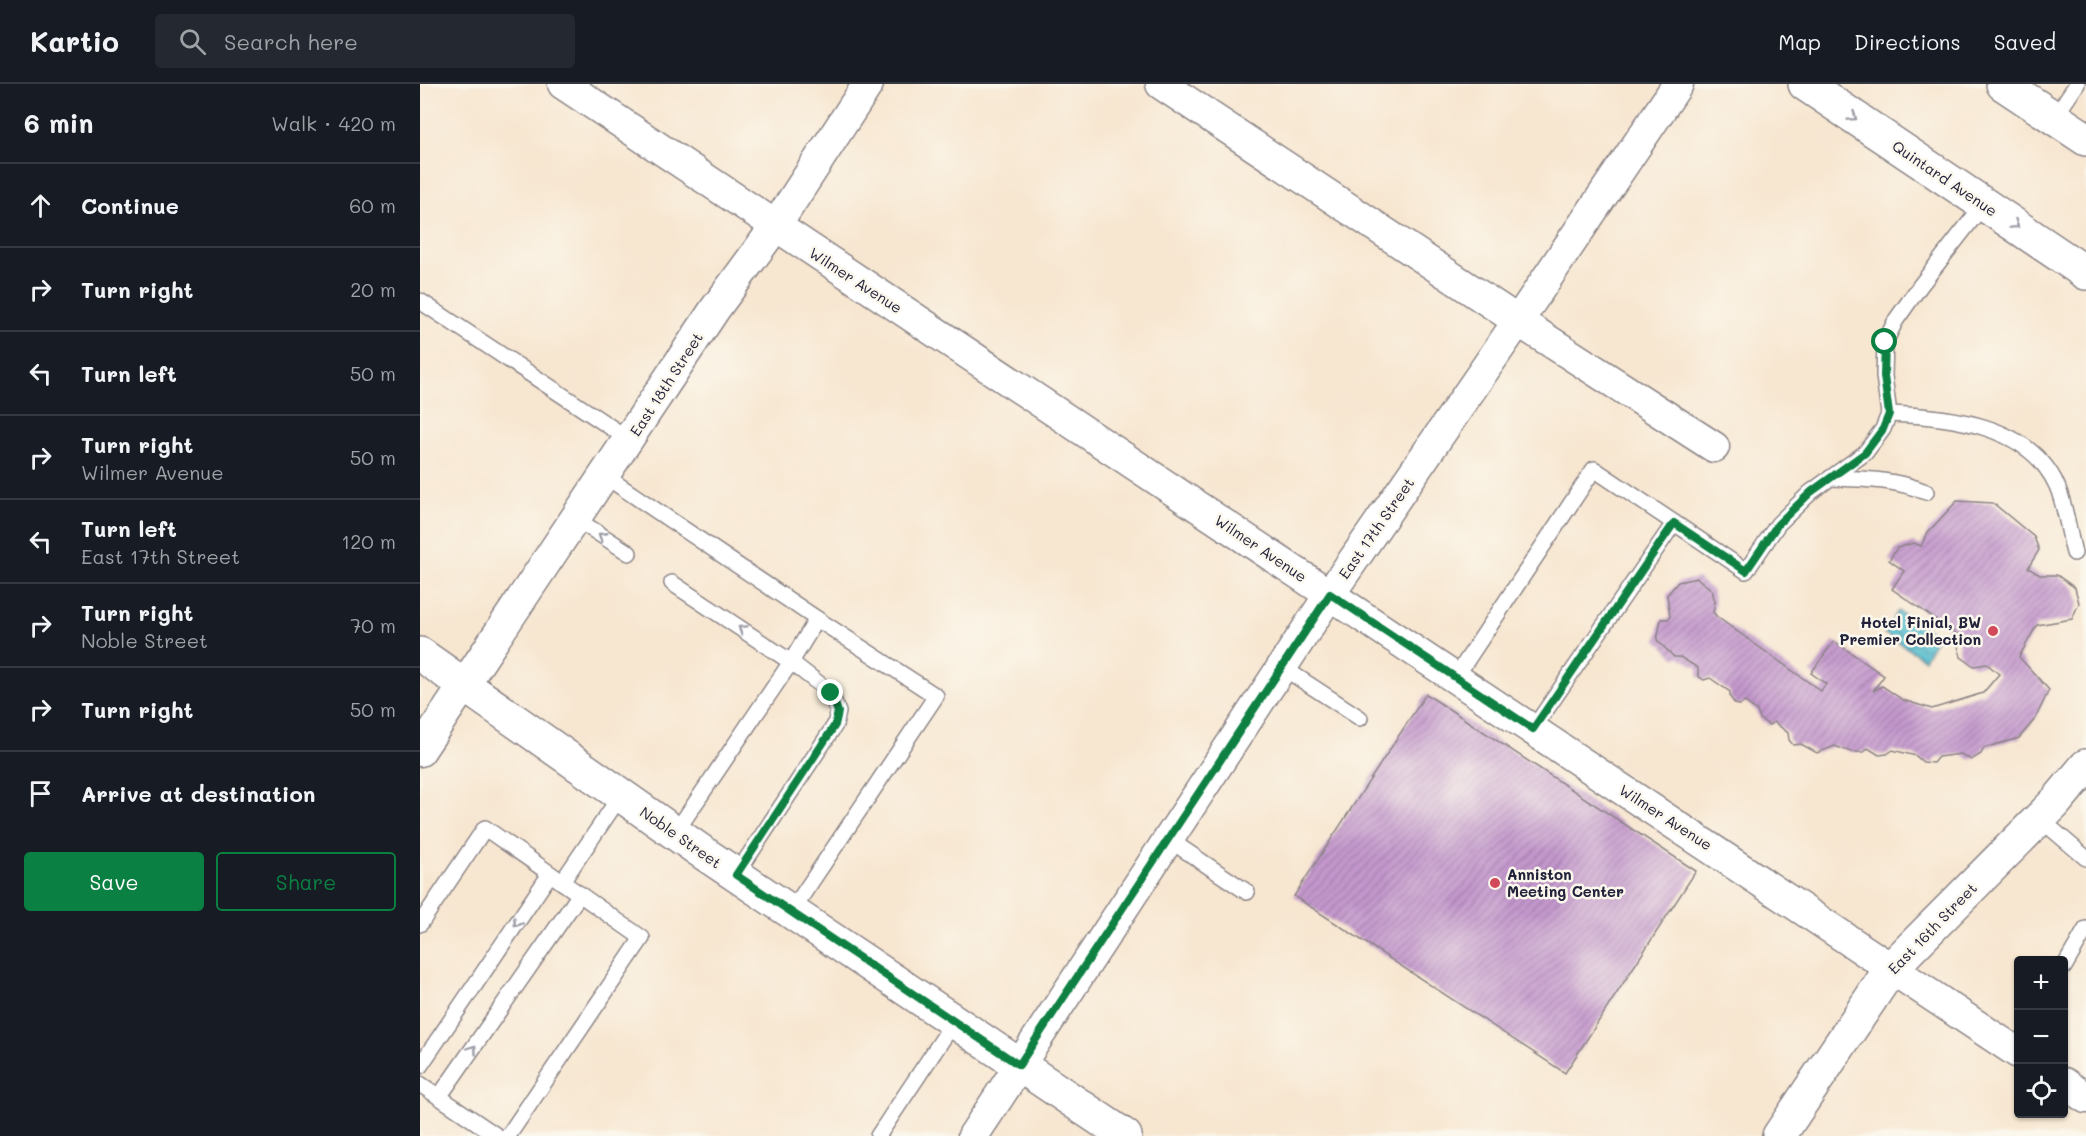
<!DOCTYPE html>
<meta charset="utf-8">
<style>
body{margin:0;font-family:Mali,sans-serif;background:#242831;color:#f1f3f6}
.controls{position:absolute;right:18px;bottom:18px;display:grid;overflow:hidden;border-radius:6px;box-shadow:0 2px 4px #0004}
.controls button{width:54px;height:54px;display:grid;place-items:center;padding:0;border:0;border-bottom:2px solid #363941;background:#171b24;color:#f1f3f6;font:30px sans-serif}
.stop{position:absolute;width:18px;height:18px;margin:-14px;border:4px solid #0b8043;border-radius:50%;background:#fff}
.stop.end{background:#0b8043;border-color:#fff;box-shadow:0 2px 6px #0008}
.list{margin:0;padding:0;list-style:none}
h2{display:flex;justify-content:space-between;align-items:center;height:78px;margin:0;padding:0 24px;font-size:26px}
h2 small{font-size:20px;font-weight:400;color:#9ea1a6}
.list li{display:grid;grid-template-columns:39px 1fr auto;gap:18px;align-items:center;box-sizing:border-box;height:84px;padding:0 24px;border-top:2px solid #363941}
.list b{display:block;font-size:22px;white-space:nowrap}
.list p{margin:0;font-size:20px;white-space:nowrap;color:#9ea1a6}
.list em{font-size:20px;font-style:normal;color:#9ea1a6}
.actions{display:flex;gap:12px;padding:18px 24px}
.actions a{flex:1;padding:14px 0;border:2px solid #0b8043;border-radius:6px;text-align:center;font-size:21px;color:#0b8043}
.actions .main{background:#0b8043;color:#fff}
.icon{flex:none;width:33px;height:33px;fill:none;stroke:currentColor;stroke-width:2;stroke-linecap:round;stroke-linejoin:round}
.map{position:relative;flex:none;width:1666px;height:1052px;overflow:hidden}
header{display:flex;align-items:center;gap:36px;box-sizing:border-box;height:84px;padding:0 30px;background:#171b24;border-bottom:2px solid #363941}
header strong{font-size:28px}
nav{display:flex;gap:33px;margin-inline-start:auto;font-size:21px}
.search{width:420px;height:54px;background:#242831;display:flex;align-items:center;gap:15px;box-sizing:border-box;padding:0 21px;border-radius:6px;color:#9ea1a6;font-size:22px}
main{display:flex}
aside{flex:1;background:#171b24}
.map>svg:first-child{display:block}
.water{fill:url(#water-waves);stroke:#3a6f84;stroke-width:1.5}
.building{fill:url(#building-hatch)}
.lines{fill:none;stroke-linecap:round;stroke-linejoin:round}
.lane-casing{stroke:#8c8486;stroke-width:18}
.street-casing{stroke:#8c8486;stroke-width:33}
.secondary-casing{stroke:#8c8486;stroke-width:36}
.highway-casing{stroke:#8c8486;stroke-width:36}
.lane{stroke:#fff;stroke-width:15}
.street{stroke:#fff;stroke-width:30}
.secondary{stroke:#fff;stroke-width:33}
.highway{stroke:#fff;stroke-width:33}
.oneway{stroke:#9c9ca7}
.route{stroke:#0b8043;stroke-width:8}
.poi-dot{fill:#d1495b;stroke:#fbf7ec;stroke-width:2}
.labels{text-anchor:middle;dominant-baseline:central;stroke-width:5;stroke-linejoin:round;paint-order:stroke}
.street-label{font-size:15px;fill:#22223b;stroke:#fbf7ec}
.poi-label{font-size:15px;font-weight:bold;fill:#22223b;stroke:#fbf7ec;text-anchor:end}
</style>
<header>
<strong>Kartio</strong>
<div class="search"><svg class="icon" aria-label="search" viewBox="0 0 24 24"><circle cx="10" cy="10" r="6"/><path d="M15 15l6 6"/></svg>Search here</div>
<nav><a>Map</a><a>Directions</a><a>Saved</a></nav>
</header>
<main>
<aside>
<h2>6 min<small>Walk · 420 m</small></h2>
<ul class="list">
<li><svg class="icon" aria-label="ahead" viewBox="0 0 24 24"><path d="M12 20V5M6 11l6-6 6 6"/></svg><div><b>Continue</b></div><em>60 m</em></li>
<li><svg class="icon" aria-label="right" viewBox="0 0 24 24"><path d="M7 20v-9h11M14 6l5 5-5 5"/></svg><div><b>Turn right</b></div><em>20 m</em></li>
<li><svg class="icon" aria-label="left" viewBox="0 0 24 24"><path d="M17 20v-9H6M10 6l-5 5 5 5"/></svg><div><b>Turn left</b></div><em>50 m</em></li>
<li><svg class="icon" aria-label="right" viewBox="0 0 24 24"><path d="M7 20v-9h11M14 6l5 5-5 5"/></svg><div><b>Turn right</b><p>Wilmer Avenue</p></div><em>50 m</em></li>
<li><svg class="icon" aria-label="left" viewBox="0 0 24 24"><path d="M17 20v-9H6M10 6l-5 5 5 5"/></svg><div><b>Turn left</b><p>East 17th Street</p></div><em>120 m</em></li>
<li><svg class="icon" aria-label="right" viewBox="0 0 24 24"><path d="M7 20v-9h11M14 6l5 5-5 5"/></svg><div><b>Turn right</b><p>Noble Street</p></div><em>70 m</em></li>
<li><svg class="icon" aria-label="right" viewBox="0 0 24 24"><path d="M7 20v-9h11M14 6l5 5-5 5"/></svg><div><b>Turn right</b></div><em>50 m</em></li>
<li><svg class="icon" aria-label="arrive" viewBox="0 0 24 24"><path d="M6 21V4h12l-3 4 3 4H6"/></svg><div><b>Arrive at destination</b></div></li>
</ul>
<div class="actions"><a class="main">Save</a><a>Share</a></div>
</aside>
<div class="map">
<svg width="1666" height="1052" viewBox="0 0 1666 1052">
<defs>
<pattern id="water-waves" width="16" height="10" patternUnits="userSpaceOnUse" patternTransform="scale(1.5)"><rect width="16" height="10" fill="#52bcce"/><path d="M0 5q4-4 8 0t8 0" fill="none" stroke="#4498a8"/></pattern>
<pattern id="building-hatch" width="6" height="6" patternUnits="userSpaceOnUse" patternTransform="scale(1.5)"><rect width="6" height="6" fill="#c498cd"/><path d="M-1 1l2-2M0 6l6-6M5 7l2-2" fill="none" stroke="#9f7ca8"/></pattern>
</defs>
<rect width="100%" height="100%" fill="#fbf7ec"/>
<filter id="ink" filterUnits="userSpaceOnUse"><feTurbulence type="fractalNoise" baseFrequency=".0167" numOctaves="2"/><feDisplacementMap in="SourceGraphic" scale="12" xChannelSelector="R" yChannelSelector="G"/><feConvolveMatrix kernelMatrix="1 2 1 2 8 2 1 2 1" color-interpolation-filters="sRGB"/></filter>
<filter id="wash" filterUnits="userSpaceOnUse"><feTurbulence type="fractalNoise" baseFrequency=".008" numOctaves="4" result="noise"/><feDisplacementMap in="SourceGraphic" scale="24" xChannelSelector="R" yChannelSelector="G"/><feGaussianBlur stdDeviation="1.35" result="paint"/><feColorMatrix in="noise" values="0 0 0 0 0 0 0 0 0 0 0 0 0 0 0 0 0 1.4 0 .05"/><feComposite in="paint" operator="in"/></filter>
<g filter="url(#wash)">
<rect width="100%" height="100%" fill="#f7e6d0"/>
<path class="water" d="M1478,527L1518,552L1504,575L1464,549Z"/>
<g id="blocks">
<g class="building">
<path d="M1537,417L1573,419L1614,453L1619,466L1608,484L1620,491H1637L1655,504L1659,519L1652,535L1617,541L1599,573L1629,606L1615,635L1599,654L1564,664L1561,670L1551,676L1541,670L1518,673L1513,679L1503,678L1496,672L1473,666L1467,670L1459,671L1448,664L1444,668H1431L1415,662L1397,669L1381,660L1373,661L1369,656L1368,649L1354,638L1349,641L1340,635L1337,627L1325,618L1320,621L1315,620L1310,613V608L1290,594L1284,596L1278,592V584L1260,573H1254L1237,556L1241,535H1248L1250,533L1247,511L1258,498L1277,494L1292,506L1295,518L1293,528L1297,533L1401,607L1406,600L1391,589L1414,557L1464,592L1453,607L1462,602L1483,616L1512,625L1563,609L1579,590L1567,580L1554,582L1541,573L1538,562L1540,552L1472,505L1484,487L1469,476L1477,464L1494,459L1501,462L1508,448Z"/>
<path d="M1006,610L1276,787L1145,989L874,812Z"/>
</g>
</g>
</g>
<g filter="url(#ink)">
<use href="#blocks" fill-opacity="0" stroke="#8c8486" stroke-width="1.5"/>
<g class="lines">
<defs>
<g id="lane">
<path d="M1634,34L1657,0"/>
<path d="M0,217L210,356"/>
<path d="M1469,330C1527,332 1610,340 1637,402C1645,420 1649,449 1654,469"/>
<path d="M185,392L397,535L371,578L255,749"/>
<path d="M1411,394C1444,395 1475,395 1506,408"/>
<path d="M156,435L209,469"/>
<path d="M252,499L371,578L411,609L418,628L415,641L316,791"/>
<path d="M862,583L940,634"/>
<path d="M1035,594L1174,385L1326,487L1358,440L1391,408L1445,369L1463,345L1469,330L1464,292L1465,258L1476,236L1500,202L1564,120"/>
<path d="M1113,645L1254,439"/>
<path d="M1619,734L1666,774"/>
<path d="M748,755L827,808"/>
<path d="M142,798L201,711"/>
<path d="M371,828L516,612L397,535"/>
<path d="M0,840L65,744L222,854L88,1052"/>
<path d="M1644,883L1666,845"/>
<path d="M0,982L130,790"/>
<path d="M0,1000L77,1052"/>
<path d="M19,1013L160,810"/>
<path d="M458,1052L534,938"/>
</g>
<g id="street">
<path d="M143,0L1598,969"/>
<path d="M741,0L1098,237L1294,363"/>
<path d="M0,667L295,225L355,143L448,0"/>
<path d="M1644,999L1666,1014"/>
<path d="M553,1052L910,510L1098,237L1258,0"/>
</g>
<g id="secondary">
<path d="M0,570L282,768L705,1052"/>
<path d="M1359,1052L1472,883L1635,719L1666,682"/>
</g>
<g id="highway">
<path d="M1385,0L1666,189"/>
<path d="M1583,0L1666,55"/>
</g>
</defs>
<use href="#lane" class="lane-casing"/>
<use href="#street" class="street-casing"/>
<use href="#secondary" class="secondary-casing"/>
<use href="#highway" class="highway-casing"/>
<use href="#lane" class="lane"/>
<use href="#street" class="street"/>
<use href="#secondary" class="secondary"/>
<use href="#highway" class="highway"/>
</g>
<defs><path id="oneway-chevron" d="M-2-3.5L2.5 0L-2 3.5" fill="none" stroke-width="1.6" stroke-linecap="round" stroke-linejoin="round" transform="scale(1.5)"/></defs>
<g class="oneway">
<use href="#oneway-chevron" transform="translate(1433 33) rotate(34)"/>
<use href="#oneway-chevron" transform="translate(1595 141) rotate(34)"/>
<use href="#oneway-chevron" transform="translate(182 452) rotate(-147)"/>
<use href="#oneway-chevron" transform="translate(322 545) rotate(-146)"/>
<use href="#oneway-chevron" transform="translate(97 839) rotate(124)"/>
<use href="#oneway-chevron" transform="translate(53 965) rotate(-55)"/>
</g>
</g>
<g class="lines" filter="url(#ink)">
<path class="route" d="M411,609L418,628L415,641L316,791L599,981L910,510L1113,645L1254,439L1326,487L1358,440L1391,408L1445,369L1463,345L1469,330L1464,292L1465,258"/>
</g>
<g class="poi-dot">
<circle cx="1573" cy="547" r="6"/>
<circle cx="1075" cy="799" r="6"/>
</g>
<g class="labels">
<g class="street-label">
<text transform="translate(1525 94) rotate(34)">Quintard Avenue</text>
<text transform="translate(436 196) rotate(33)">Wilmer Avenue</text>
<text transform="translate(246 300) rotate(-57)">East 18th Street</text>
<text transform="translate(956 444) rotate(-55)">East 17th Street</text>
<text transform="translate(841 464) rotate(34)">Wilmer Avenue</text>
<text transform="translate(1246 733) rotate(33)">Wilmer Avenue</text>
<text transform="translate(261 753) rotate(35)">Noble Street</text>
<text transform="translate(1512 844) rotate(-46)">East 16th Street</text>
</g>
<g class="poi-label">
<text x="1561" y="538">Hotel Finial, BW<tspan x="1561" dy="17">Premier Collection</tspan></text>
<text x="1087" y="790" text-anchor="start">Anniston<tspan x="1087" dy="17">Meeting Center</tspan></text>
</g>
</g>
</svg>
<div class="controls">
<button>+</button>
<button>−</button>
<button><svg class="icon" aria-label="locate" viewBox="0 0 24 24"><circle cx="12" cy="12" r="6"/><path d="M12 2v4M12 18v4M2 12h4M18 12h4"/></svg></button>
</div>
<div class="stop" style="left:1465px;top:258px"></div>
<div class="stop end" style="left:411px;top:609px"></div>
</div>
</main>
